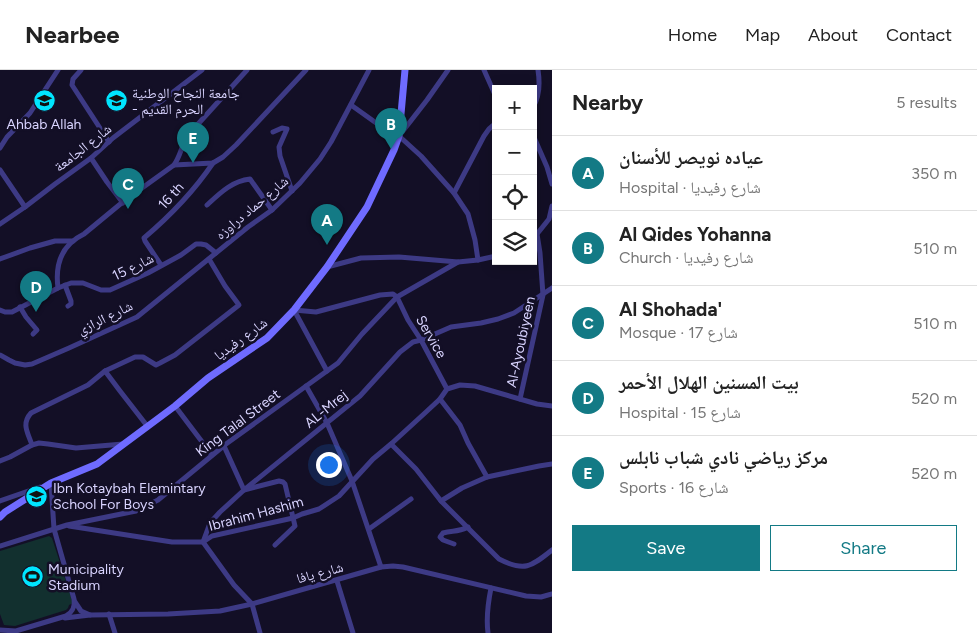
<!DOCTYPE html>
<meta charset="utf-8">
<style>
body{margin:0;font-family:Figtree,"Noto Naskh Arabic",sans-serif;background:#f2f2f2;color:#222}
.controls{position:absolute;right:15px;top:15px;display:grid;overflow:hidden;border-radius:0px;box-shadow:0 2px 12px #0003}
.controls button{width:45px;height:45px;display:grid;place-items:center;padding:0;border:0;border-bottom:1px solid #e0e0e0;background:#fff;color:#222;font:25px sans-serif}
.you{position:absolute;left:328px;top:394px;width:18px;height:18px;margin:-12px;border:4px solid #fff;border-radius:50%;background:#1a73e8;box-shadow:0 0 0 8px #1a73e833}
.badge{display:grid;place-items:center;width:32px;height:32px;border-radius:50%;background:#137a85;color:#fff;font-size:16px;font-weight:700}
.pin{position:absolute;translate:-50% -41px;filter:drop-shadow(0 1px 2px #0008)}
.pin::after{content:'';position:absolute;top:26px;width:18px;height:15px;background:inherit;clip-path:polygon(0 0,100% 0,50% 100%)}
.list{margin:0;padding:0;list-style:none}
h2{display:flex;justify-content:space-between;align-items:center;height:65px;margin:0;padding:0 20px;font-size:21px}
h2 small{font-size:16px;font-weight:400;color:#767676}
.list li{display:grid;grid-template-columns:32px 1fr auto;gap:15px;align-items:center;box-sizing:border-box;height:75px;padding:0 20px;border-top:1px solid #e0e0e0}
.list b{display:block;font-size:19px;white-space:nowrap}
.list p{margin:0;font-size:16px;white-space:nowrap;color:#767676}
.list em{font-size:16px;font-style:normal;color:#767676}
.actions{display:flex;gap:10px;padding:15px 20px}
.actions a{flex:1;padding:11px 0;border:1px solid #137a85;border-radius:0px;text-align:center;font-size:18px;color:#137a85}
.actions .main{background:#137a85;color:#fff}
.icon{flex:none;width:28px;height:28px;fill:none;stroke:currentColor;stroke-width:2;stroke-linecap:round;stroke-linejoin:round}
.map{position:relative;flex:none;width:552px;height:563px;overflow:hidden}
header{display:flex;align-items:center;gap:30px;box-sizing:border-box;height:70px;padding:0 25px;background:#fff;border-bottom:1px solid #e0e0e0}
header strong{font-size:24px}
nav{display:flex;gap:28px;margin-inline-start:auto;font-size:18px}
main{display:flex}
aside{flex:1;background:#fff}
.map>svg:first-child{display:block}
.green{fill:#12302f}
.lines{fill:none;stroke-linecap:round;stroke-linejoin:round}
.street{stroke:#3d3a85;stroke-width:5}
.secondary{stroke:#6f6bff;stroke-width:7}
.labels{text-anchor:middle;dominant-baseline:central;stroke-width:5;stroke-linejoin:round;paint-order:stroke}
.poi-label{font-size:14px;fill:#d9d4ff;stroke:#130f26;text-anchor:start}
.street-label{font-size:14px;fill:#d9d4ff;stroke:#130f26}
</style>
<header>
<strong>Nearbee</strong>
<nav><a>Home</a><a>Map</a><a>About</a><a>Contact</a></nav>
</header>
<main>
<div class="map">
<svg width="552" height="563" viewBox="0 0 552 563">
<rect width="100%" height="100%" fill="#130f26"/>
<path class="green" d="M49,466L52,468L73,533L69,535L68,538L66,540L15,556L4,555L0,544V481Z"/>
<g class="lines">
<g class="street">
<path d="M81,0L73,9L72,15L109,72"/>
<path d="M484,0L496,27"/>
<path d="M351,35L379,55L399,66L421,86L454,123L468,144L475,170L478,190"/>
<path d="M533,37C540,26 540,13 538,0"/>
<path d="M273,62L282,58L287,59L279,77L280,86L292,121"/>
<path d="M533,65L547,97L552,114"/>
<path d="M399,66L427,30L448,0"/>
<path d="M0,78L7,67L30,43L58,0"/>
<path d="M91,88L107,112L123,133"/>
<path d="M174,95L213,93L223,87L236,75L306,0"/>
<path d="M0,100L25,137"/>
<path d="M454,123L484,66L489,59L496,53"/>
<path d="M207,135C220,123 232,111 250,109L272,140"/>
<path d="M0,154L25,137L55,114L91,88L113,68L202,0"/>
<path d="M537,164L549,149L552,136"/>
<path d="M0,189L30,178L55,171H73"/>
<path d="M161,195L145,171L144,168C170,146 194,121 213,93"/>
<path d="M327,197L361,188L399,187L458,192L478,190L496,186"/>
<path d="M65,215L71,231V234L68,236"/>
<path d="M58,218C55,195 61,175 84,164L124,131L174,95C181,85 182,73 189,64L247,0"/>
<path d="M20,237L26,247L37,260L33,264"/>
<path d="M0,240L5,242H12L58,218L71,213H83L101,220H110L148,203L181,185L196,174H201L206,175L216,183"/>
<path d="M294,240L316,242L380,225L393,224L397,227L408,250L421,270L447,319"/>
<path d="M294,240L327,301"/>
<path d="M0,285L9,290L15,293L25,295L32,294L69,278L137,247L248,157L272,140L300,113L320,89L331,72L369,0"/>
<path d="M105,301L120,321L148,357"/>
<path d="M306,316L327,353L352,411L381,497"/>
<path d="M440,329L460,355L468,373L487,407"/>
<path d="M520,329L543,225L540,183L537,164"/>
<path d="M175,336L212,385"/>
<path d="M391,374L416,399L441,431L499,489C524,502 531,497 552,480"/>
<path d="M32,375C28,363 21,354 31,343L88,315L105,301L135,287H143L156,295L160,293L175,285L239,235L225,216L209,189"/>
<path d="M224,376L244,420L279,411L283,412L285,414L295,456L275,475"/>
<path d="M0,391L10,387L32,375L39,373L48,374L76,378L123,374"/>
<path d="M0,431L40,417"/>
<path d="M441,431L462,418L487,407L539,396L552,394"/>
<path d="M69,456L172,472H203L212,466L293,448L302,444L319,439L339,426L373,389L391,374L426,342L440,329L447,319L460,315L475,316L537,334L552,336"/>
<path d="M369,459L411,429"/>
<path d="M454,474L443,470L440,467L443,463C453,460 457,463 468,457"/>
<path d="M0,476L67,455L136,441L158,430L226,374L338,293L362,264L397,227L458,192"/>
<path d="M337,511L353,563"/>
<path d="M109,544L115,563"/>
<path d="M90,545L168,544L220,541L252,534L381,497L393,496L403,497L526,526L541,527L552,524"/>
<path d="M65,548L90,545L81,541L75,532"/>
<path d="M0,560L16,561L66,546C73,542 75,537 74,529L54,459L51,413L50,414"/>
<path d="M260,563L252,534L234,515L203,472L210,453L220,442L244,420L360,326L400,282L413,272L421,270L451,257L481,253L498,249L514,243L552,218"/>
<path d="M488,563C486,548 488,533 491,518"/>
</g>
<path class="secondary" d="M0,447L5,442L51,413L97,394L175,336L208,308L267,268L294,240L327,197L367,137L394,80L399,66L405,0"/>
</g>
<defs>
<symbol id="school-disc" viewBox="-11 -11 22 22"><circle r="9.5" fill="#00e5ff" stroke="#130f26"/><path d="M0-5L7-2L0 1L-7-2ZM-4 1L0 2.5L4 1V4Q0 6-4 4Z" fill="#111"/></symbol>
<symbol id="university-disc" viewBox="-11 -11 22 22"><circle r="9.5" fill="#00e5ff" stroke="#130f26"/><path d="M0-5L7-2L0 1L-7-2ZM-4 1L0 2.5L4 1V4Q0 6-4 4Z" fill="#111"/></symbol>
<symbol id="stadium-disc" viewBox="-11 -11 22 22"><circle r="9.5" fill="#00e5ff" stroke="#130f26"/><path d="M0-5a6.5 5 0 1 0 0 10a6.5 5 0 1 0 0-10ZM-3.5-1.8h7v3.6h-7Z" fill="#111"/></symbol>
</defs>
<g fill-rule="evenodd">
<use href="#school-disc" x="32" y="18" width="25" height="25"/>
<use href="#university-disc" x="104" y="18" width="25" height="25"/>
<use href="#school-disc" x="24" y="414" width="25" height="25"/>
<use href="#stadium-disc" x="20" y="494" width="25" height="25"/>
</g>
<g class="labels">
<g class="poi-label">
<text x="132" y="23">جامعة النجاح الوطنية<tspan x="132" dy="16">- الحرم القديم</tspan></text>
<text x="44" y="54" text-anchor="middle">Ahbab Allah</text>
<text x="53" y="418">Ibn Kotaybah Elemintary<tspan x="53" dy="16">School For Boys</tspan></text>
<text x="48" y="499">Municipality<tspan x="48" dy="16">Stadium</tspan></text>
</g>
<g class="street-label">
<text transform="translate(83 78) rotate(-38)">شارع الجامعة</text>
<text transform="translate(171 126) rotate(-48)">16 th</text>
<text transform="translate(252 138) rotate(-40)">شارع حماد دراوزه</text>
<text transform="translate(133 197) rotate(-26)">شارع 15</text>
<text transform="translate(105 248) rotate(-26)">شارع الرازي</text>
<text transform="translate(431 267) rotate(60)">Service</text>
<text transform="translate(241 269) rotate(-36)">شارع رفيديا</text>
<text transform="translate(521 272) rotate(-78)">Al-Ayoubiyeen</text>
<text transform="translate(326 339) rotate(-39)">AL-Mrej</text>
<text transform="translate(238 353) rotate(-37)">King Talal Street</text>
<text transform="translate(256 444) rotate(-15)">Ibrahim Hashim</text>
<text transform="translate(320 503) rotate(-15)">شارع يافا</text>
</g>
</g>
</svg>
<div class="controls">
<button>+</button>
<button>−</button>
<button><svg class="icon" aria-label="locate" viewBox="0 0 24 24"><circle cx="12" cy="12" r="6"/><path d="M12 2v4M12 18v4M2 12h4M18 12h4"/></svg></button>
<button><svg class="icon" aria-label="layers" viewBox="0 0 24 24"><path d="M12 4l9 5-9 5-9-5zM3 14l9 5 9-5"/></svg></button>
</div>
<div class="you"></div>
<div class="pin badge" style="left:327px;top:175px">A</div>
<div class="pin badge" style="left:391px;top:79px">B</div>
<div class="pin badge" style="left:128px;top:139px">C</div>
<div class="pin badge" style="left:36px;top:242px">D</div>
<div class="pin badge" style="left:193px;top:93px">E</div>
</div>
<aside>
<h2>Nearby<small>5 results</small></h2>
<ul class="list">
<li><span class="badge">A</span><div><b>عياده نويصر للأسنان</b><p>Hospital · شارع رفيديا</p></div><em>350 m</em></li>
<li><span class="badge">B</span><div><b>Al Qides Yohanna</b><p>Church · شارع رفيديا</p></div><em>510 m</em></li>
<li><span class="badge">C</span><div><b>Al Shohada'</b><p>Mosque · شارع 17</p></div><em>510 m</em></li>
<li><span class="badge">D</span><div><b>بيت المسنين الهلال الأحمر</b><p>Hospital · شارع 15</p></div><em>520 m</em></li>
<li><span class="badge">E</span><div><b>مركز رياضي نادي شباب نابلس</b><p>Sports · شارع 16</p></div><em>520 m</em></li>
</ul>
<div class="actions"><a class="main">Save</a><a>Share</a></div>
</aside>
</main>
